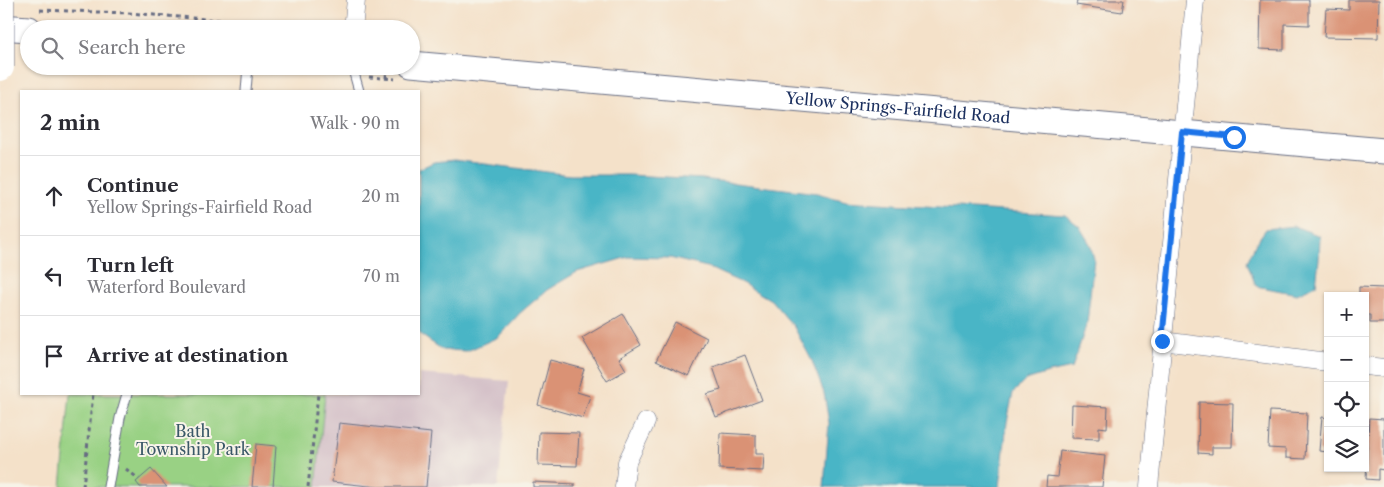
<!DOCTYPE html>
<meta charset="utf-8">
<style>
body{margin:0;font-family:"Libre Caslon Text",serif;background:#f7f7f7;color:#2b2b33}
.controls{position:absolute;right:15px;bottom:15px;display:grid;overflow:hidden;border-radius:0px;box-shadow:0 1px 4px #0004}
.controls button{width:45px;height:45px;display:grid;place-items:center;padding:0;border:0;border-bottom:1px solid #e1e1e2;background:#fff;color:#2b2b33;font:25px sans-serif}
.stop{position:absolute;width:15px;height:15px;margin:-11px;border:4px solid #1a73e8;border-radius:50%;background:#fff}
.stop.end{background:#1a73e8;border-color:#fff;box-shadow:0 1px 5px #0008}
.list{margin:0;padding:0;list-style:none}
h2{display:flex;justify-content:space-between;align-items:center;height:65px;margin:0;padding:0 20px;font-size:21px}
h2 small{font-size:16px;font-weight:400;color:#7c7c81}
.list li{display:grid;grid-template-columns:32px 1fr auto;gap:15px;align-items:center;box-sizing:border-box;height:80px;padding:0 20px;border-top:1px solid #e1e1e2}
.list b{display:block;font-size:19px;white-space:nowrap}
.list p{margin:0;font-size:16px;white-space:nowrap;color:#7c7c81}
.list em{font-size:16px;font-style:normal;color:#7c7c81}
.icon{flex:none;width:28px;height:28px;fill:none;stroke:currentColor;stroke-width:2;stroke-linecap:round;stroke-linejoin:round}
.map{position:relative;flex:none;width:1384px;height:487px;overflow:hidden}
.search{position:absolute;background:#fff;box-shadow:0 1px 4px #0004;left:20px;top:20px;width:400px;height:55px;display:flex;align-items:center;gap:12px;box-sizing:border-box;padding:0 18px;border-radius:28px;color:#7c7c81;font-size:19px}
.panel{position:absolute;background:#fff;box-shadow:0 1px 4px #0004;left:20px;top:90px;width:400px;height:305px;border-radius:0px}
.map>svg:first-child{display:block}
.industrial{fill:#d2bdc6}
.green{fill:#99d184;stroke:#5a8071}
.water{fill:#49b5c6;stroke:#327292}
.building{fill:#da9275}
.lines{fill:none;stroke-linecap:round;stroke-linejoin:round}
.service-casing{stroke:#676d83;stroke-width:11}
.minor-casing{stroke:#676d83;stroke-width:19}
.secondary-casing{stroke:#676d83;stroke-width:27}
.path{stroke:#676d83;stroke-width:3;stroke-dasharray:4 4;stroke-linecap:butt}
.service{stroke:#fff;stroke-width:9}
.minor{stroke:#fff;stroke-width:18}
.secondary{stroke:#fff;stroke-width:25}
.motorway-bridge-casing{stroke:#676d83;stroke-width:29;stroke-linecap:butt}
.motorway-bridge{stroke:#fff;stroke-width:28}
.route{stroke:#1a73e8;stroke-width:6}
.labels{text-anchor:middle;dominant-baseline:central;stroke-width:4;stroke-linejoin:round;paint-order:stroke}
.street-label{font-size:16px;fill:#1b2f5e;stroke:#f7f3e8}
.park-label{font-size:16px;fill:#3a5868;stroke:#f7f3e8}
</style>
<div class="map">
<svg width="1384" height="487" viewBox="0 0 1384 487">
<rect width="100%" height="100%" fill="#f7f3e8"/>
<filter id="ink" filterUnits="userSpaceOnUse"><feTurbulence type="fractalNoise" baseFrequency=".02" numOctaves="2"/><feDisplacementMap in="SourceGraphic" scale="10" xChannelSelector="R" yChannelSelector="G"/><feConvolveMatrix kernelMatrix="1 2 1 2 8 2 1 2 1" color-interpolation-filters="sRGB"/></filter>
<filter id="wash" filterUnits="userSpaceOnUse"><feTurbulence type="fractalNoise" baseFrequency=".0096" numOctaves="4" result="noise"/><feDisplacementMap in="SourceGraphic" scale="20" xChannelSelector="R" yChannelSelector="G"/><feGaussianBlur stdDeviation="1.12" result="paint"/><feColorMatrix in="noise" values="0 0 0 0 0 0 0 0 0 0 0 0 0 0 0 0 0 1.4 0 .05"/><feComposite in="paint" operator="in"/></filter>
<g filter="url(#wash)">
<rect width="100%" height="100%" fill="#f4e1c9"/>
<path class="industrial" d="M419,374L509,381L498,487H316L325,394H419Z"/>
<path class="green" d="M70,394H325L316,487H61Z"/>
<g class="water">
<path d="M454,160L570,175H629L702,179L817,193L846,201L1065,215L1079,226L1090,244L1094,259L1087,323L1072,368L1048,373L1026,380L1013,393L1007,422L1000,487H824L829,423L824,393L812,361L794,327L771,300L742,283L707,267L670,258L628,257L577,272L547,290L520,313L498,337L467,351L443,350L421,335L419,332V169L434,162Z"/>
<path d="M1294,226L1320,236L1319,259L1316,285L1297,294L1256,286L1247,262L1256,243L1266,229Z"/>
</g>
<g id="blocks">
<g class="building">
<path d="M1077,0H1124L1122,12L1076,5Z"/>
<path d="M1260,0H1309V25L1284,24V50L1259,49Z"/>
<path d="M1349,0H1379L1378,38L1324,37L1326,9L1349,10Z"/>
<path d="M1359,287L1384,288V323H1370V315H1365V296H1359Z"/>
<path d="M623,314L641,345L619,358L626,370L607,381L582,338Z"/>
<path d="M675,322L707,338L689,376L656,361Z"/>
<path d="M745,355L762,400L716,417L707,394L721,390L713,367Z"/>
<path d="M550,360L584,369L577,392L590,396L583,418L538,405Z"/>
<path d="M1199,402L1233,403L1232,447H1212V454L1198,453Z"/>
<path d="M1072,405L1108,407L1107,428L1099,427V439L1071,438Z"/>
<path d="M1270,411L1307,413L1305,459L1286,458V449L1268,448Z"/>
<path d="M1322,417L1328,418V452L1319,451Z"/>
<path d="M1369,418L1384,419V470L1378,469V480L1366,479Z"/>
<path d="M339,423L431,433L426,487H378L332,482Z"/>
<path d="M539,432L579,433L577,466L538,465Z"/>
<path d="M720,433L756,435V454H764L763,471L719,469Z"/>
<path d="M256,444L276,446L273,487H252Z"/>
<path d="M1060,451L1105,456L1102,487H1046L1047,476L1057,477Z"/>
<path d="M151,469L167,487H140L136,482Z"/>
<path d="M533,482L575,484V487H533Z"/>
</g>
</g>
</g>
<g filter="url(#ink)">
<use href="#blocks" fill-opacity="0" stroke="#676d83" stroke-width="1"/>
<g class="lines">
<defs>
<g id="service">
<path d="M352,66L359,91"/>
<path d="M246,91L248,66"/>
<path d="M108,487L120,418L127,394"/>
</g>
<g id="minor">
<path d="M353,29L356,0"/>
<path d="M1162,341L1328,362"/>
<path d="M1365,366L1384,368"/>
<path d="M624,487L627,462L646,422"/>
<path d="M1149,487L1195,0"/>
</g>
<g id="secondary">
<path d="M0,27L29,29"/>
<path id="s1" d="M411,64L1384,151"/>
</g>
</defs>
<use href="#service" class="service-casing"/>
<use href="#minor" class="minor-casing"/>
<use href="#secondary" class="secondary-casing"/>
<g class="path">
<path d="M40,10L128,13L334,29"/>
<path d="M369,77L395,79"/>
<path d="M386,78L387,66"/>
<path d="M126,469L139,479"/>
<path d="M83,487L93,394"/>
<path d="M308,487L318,394"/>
</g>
<use href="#service" class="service"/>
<use href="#minor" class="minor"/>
<use href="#secondary" class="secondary"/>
<defs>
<path id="motorway-bridge" d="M0,0V67"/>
</defs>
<use href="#motorway-bridge" class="motorway-bridge-casing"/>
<use href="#motorway-bridge" class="motorway-bridge"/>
</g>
</g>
<g class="lines" filter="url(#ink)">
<path class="route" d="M1162,341L1182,132L1234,137"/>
</g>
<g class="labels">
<g class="street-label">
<text stroke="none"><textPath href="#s1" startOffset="489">Yellow Springs-Fairfield Road</textPath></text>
</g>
<g class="park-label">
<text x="193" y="431">Bath<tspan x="193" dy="18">Township Park</tspan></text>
</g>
</g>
</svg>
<div class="controls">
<button>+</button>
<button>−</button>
<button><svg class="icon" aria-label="locate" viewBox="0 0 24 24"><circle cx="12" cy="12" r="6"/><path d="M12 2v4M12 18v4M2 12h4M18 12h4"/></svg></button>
<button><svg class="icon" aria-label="layers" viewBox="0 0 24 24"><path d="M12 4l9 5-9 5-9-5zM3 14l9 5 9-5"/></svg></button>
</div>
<div class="stop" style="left:1234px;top:137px"></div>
<div class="stop end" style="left:1162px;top:341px"></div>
<div class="search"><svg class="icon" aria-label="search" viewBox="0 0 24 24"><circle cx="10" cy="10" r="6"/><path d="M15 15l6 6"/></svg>Search here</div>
<section class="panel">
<h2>2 min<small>Walk · 90 m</small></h2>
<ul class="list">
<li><svg class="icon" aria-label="ahead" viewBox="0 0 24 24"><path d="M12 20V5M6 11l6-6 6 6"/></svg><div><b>Continue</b><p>Yellow Springs-Fairfield Road</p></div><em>20 m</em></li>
<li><svg class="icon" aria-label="left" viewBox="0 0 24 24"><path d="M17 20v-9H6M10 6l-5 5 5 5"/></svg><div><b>Turn left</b><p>Waterford Boulevard</p></div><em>70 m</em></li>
<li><svg class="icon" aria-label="arrive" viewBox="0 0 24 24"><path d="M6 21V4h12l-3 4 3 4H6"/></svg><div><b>Arrive at destination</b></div></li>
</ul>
</section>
</div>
